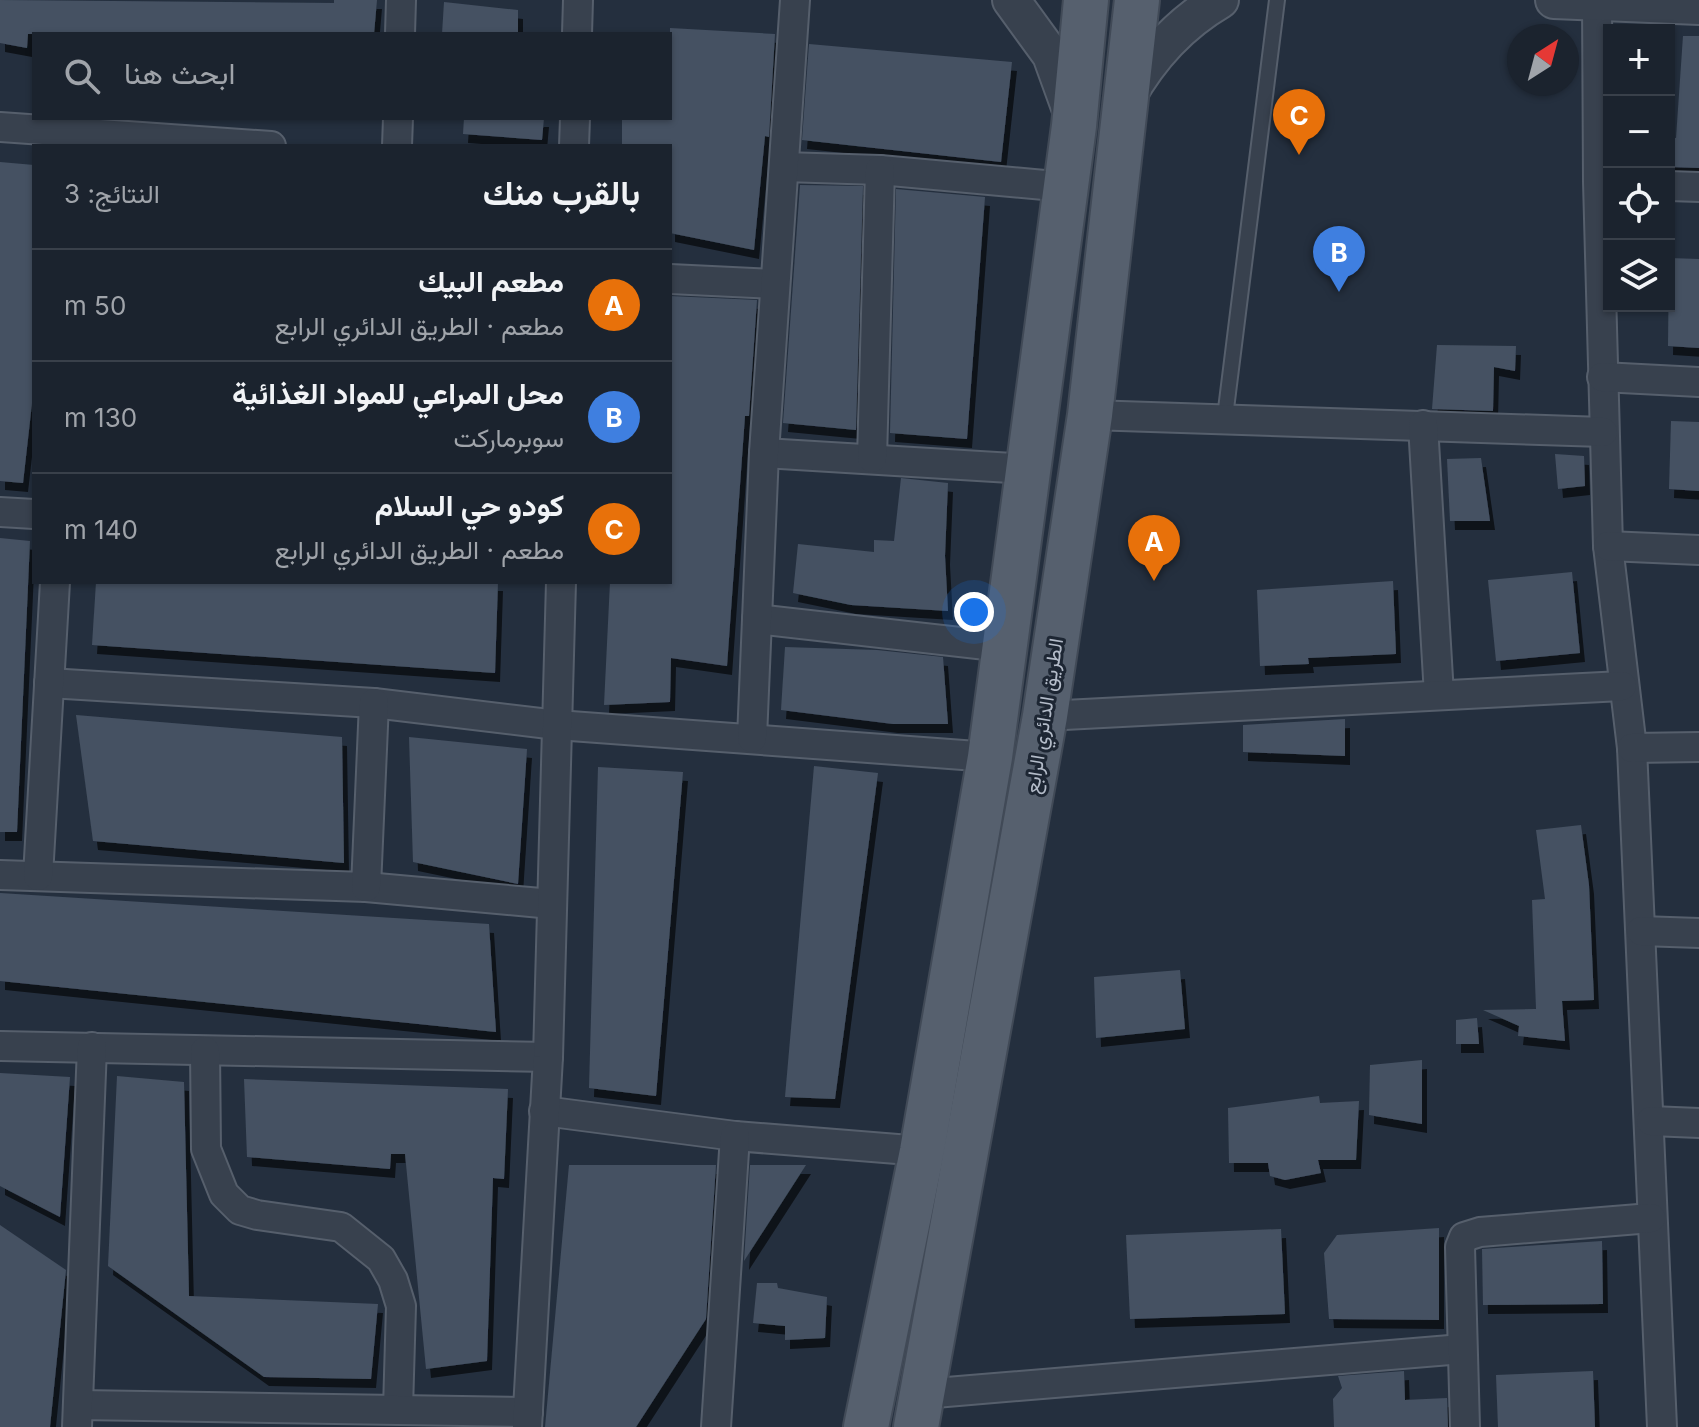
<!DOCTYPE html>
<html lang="ar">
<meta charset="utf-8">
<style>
body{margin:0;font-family:Inter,Vazirmatn,sans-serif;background:#282f3a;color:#f1f3f6;direction:rtl}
.controls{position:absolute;right:24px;top:24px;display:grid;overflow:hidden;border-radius:0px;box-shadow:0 2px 6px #0004}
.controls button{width:72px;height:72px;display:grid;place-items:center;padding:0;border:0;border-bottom:2px solid #39404a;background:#1b232e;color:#f1f3f6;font:40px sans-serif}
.compass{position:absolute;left:1507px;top:24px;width:72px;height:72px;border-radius:50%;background:#1b232e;box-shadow:0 2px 6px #0004;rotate:36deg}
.you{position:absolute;left:974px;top:612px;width:28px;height:28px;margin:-20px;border:6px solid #fff;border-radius:50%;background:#1a73e8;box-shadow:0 0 0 12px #1a73e833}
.badge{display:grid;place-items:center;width:52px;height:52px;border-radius:50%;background:#8c9099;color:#fff;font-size:26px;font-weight:700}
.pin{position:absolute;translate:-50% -66px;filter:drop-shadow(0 2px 4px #0008)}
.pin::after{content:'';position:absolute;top:42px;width:28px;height:24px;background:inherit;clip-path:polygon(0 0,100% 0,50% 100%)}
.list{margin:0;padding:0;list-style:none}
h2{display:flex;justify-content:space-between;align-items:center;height:104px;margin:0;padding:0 32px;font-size:34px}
h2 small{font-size:26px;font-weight:400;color:#a0a4aa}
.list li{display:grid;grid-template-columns:52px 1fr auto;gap:24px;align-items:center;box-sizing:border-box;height:112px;padding:0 32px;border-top:2px solid #39404a}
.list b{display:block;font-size:30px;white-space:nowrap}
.list p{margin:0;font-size:26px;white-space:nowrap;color:#a0a4aa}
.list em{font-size:26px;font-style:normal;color:#a0a4aa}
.icon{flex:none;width:44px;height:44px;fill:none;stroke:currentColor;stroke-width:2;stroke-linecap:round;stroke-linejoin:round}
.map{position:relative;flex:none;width:1699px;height:1427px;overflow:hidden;direction:ltr}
.search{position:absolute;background:#1b232e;box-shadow:0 2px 6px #0004;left:32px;top:32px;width:640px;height:88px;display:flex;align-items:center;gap:20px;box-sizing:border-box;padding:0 28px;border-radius:0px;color:#a0a4aa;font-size:30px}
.panel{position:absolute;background:#1b232e;box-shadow:0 2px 6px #0004;left:32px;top:144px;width:640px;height:440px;border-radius:0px;direction:rtl}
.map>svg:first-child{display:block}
.building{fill:#455162;filter:url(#shadow)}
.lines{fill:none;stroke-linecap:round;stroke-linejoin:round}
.service-casing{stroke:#565f6c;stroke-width:18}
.minor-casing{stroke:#565f6c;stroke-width:32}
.tertiary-casing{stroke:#565f6c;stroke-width:40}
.primary-casing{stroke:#414a57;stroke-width:48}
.service{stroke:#38414e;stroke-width:14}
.minor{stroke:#38414e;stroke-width:28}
.tertiary{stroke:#38414e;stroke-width:36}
.primary{stroke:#56606e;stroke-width:44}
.labels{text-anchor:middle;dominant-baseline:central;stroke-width:6;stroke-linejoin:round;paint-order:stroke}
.street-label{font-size:20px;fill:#b4bcc9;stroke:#1d2633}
</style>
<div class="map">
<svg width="1699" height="1427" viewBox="0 0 1699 1427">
<defs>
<filter id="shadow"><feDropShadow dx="5" dy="9" stdDeviation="0" flood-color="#0009"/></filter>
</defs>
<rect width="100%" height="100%" fill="#242f3e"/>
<g class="building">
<path d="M0,0L334,3V0H377L374,34H28L27,48L0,43Z"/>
<path d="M444,2L518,10V34H442Z"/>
<path d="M670,28L775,34L769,137L765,136L754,250L670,233V146H622V118H670Z"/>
<path d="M1683,36H1699V168L1669,167V137L1676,138Z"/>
<path d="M809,44L1012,62L1001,162L802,140Z"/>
<path d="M464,118H544L542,140L463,134Z"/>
<path d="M0,162L34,165V386L23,483L0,481Z"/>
<path d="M800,185L863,186L856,430L783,423Z"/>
<path d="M896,189L985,197L967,439L890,433Z"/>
<path d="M1669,258L1699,259V348L1668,346Z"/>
<path d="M670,296L757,300L749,416H745L727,666L671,658L670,702L604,705L610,582H670Z"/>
<path d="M1437,345L1516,346L1515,371L1494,367L1493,411L1432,409Z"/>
<path d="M1671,421L1699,422V491L1669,489Z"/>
<path d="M1555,454L1584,456L1585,486L1558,489Z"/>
<path d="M1481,458L1490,521H1450L1447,459Z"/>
<path d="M901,478L948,483L945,556L948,611L851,605L793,593L798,544L874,552V540L894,541Z"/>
<path d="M0,538L30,541L17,832H0Z"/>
<path d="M1572,572L1580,653L1496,661L1488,580Z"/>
<path d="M1393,581L1396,654L1308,658L1309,664L1260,666L1257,590Z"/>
<path d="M96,582H498L495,673L92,645Z"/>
<path d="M785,647L877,650L943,657L948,724H893L781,710Z"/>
<path d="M76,715L342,737L344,863L93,841Z"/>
<path d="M1345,719V756L1243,752V725Z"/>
<path d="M409,737L527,749L518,884L413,862Z"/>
<path d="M814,766L878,773L835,1099L785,1097Z"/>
<path d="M598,767L683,772L656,1096L589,1088Z"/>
<path d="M1581,825L1589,885L1594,1000L1562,1001L1565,1041L1518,1036L1519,1026L1483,1010L1536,1009L1532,900L1545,899L1536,830Z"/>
<path d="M0,893L489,924L496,1032L0,981Z"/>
<path d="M1180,970L1185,1029L1096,1038L1094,977Z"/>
<path d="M1477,1018L1479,1044H1456V1020Z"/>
<path d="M1422,1060V1124L1369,1115L1370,1065Z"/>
<path d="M0,1073L70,1077L60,1217L0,1186Z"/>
<path d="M117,1076L184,1082L189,1296L378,1304L371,1379L264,1377L108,1266Z"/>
<path d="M244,1079L508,1089L504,1179L493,1178L487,1361L426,1369L405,1154H391L390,1169L247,1157Z"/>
<path d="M1319,1096L1320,1103L1359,1101L1356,1160H1318L1321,1173L1285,1180L1270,1176L1268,1163H1229L1228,1108Z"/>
<path d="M569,1165H716L706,1319L636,1427H545Z"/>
<path d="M750,1165H806L744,1261Z"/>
<path d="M0,1225L66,1270L50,1427H0Z"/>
<path d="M1439,1228V1320L1329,1319L1324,1253L1337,1235Z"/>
<path d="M1281,1229L1285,1314L1130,1319L1126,1235Z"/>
<path d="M1602,1241L1603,1304L1483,1305L1482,1249Z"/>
<path d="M757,1283H777L778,1288L827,1297L825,1338L785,1340V1326L753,1323Z"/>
<path d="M1404,1371L1405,1400L1447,1398L1448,1427H1334L1333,1399L1342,1388L1338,1376Z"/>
<path d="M1593,1371L1595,1427H1498L1496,1375Z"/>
</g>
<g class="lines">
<defs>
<path id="service" d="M1225,417L1277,0"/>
<g id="minor">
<path d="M1597,2L1598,182L1608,546L1632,748L1662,1427"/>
<path d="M400,34L401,0"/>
<path d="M577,34L578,0"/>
<path d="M0,127L271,146"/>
<path d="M397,146L398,118"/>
<path d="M574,146L575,118"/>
<path d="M784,167L880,170L1066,187"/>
<path d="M1669,186L1699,187"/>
<path d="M670,279L775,284"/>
<path d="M1602,377L1699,382"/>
<path d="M1090,415L1603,432"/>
<path d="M1423,425L1439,695"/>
<path d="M764,453L1028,469"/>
<path d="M872,458L880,170"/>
<path d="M0,512L34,514"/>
<path d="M1608,546L1699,550"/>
<path d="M757,619L1004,647"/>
<path d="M49,683L374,703L557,725L990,757"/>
<path d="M1045,716L1622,686"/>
<path d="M752,738L764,453L795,0"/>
<path d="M1632,748L1699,747"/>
<path d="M0,875L366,887L552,904"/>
<path d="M38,876L55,582"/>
<path d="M366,887L374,703"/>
<path d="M1641,931L1699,933"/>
<path d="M0,1046L548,1057"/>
<path d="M205,1051L206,1149L224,1194L240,1210L257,1215L341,1227L381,1259L393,1280L401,1306L398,1409"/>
<path d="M544,1111L735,1136L922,1151"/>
<path d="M1651,1121L1699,1123"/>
<path d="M923,1394L1462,1349"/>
<path d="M79,1405L528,1412"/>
<path d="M77,1427L92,1047"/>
<path d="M527,1427L548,1057L561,582"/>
<path d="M716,1427L735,1136"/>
<path d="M1465,1427L1460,1247L1464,1237L1480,1232L1651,1218"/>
</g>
<g id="tertiary">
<path d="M1011,0L1051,55L1072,113"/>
<path d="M1554,0L1699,6"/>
<path d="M1127,97C1150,56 1179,24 1220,0"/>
</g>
<g id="primary">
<path d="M866,1427L922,1151L990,757L1074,126L1086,0"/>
<path d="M916,1427L1045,716L1090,415L1137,0"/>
</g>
</defs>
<use href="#service" class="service-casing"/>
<use href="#minor" class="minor-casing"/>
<use href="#tertiary" class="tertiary-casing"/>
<use href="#primary" class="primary-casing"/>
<use href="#service" class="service"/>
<use href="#minor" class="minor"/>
<use href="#tertiary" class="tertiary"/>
<use href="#primary" class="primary"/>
</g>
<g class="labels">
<g class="street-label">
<text transform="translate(1044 716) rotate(-81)">الطريق الدائري الرابع</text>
</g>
</g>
</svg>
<div class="controls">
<button>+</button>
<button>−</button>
<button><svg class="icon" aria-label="locate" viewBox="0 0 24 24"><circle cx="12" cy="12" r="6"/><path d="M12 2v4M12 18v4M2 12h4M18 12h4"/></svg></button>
<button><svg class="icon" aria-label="layers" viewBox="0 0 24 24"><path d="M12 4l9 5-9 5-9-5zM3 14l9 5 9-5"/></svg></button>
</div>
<svg class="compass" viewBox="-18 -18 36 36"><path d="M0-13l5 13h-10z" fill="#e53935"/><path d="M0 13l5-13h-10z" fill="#a0a4aa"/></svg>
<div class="you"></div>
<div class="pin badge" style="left:1154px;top:581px;background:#e8710a">A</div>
<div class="pin badge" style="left:1339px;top:292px;background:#3f7fe0">B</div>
<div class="pin badge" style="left:1299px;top:155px;background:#e8710a">C</div>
<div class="search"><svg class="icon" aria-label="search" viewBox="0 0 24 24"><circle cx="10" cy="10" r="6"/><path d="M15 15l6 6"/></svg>ابحث هنا</div>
<section class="panel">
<h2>بالقرب منك<small>النتائج: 3</small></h2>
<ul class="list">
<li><span class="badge" style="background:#e8710a">A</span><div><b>مطعم البيك</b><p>مطعم · الطريق الدائري الرابع</p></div><em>50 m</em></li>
<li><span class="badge" style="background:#3f7fe0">B</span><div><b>محل المراعي للمواد الغذائية</b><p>سوبرماركت</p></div><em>130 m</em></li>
<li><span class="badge" style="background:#e8710a">C</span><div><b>كودو حي السلام</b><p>مطعم · الطريق الدائري الرابع</p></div><em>140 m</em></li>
</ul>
</section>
</div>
